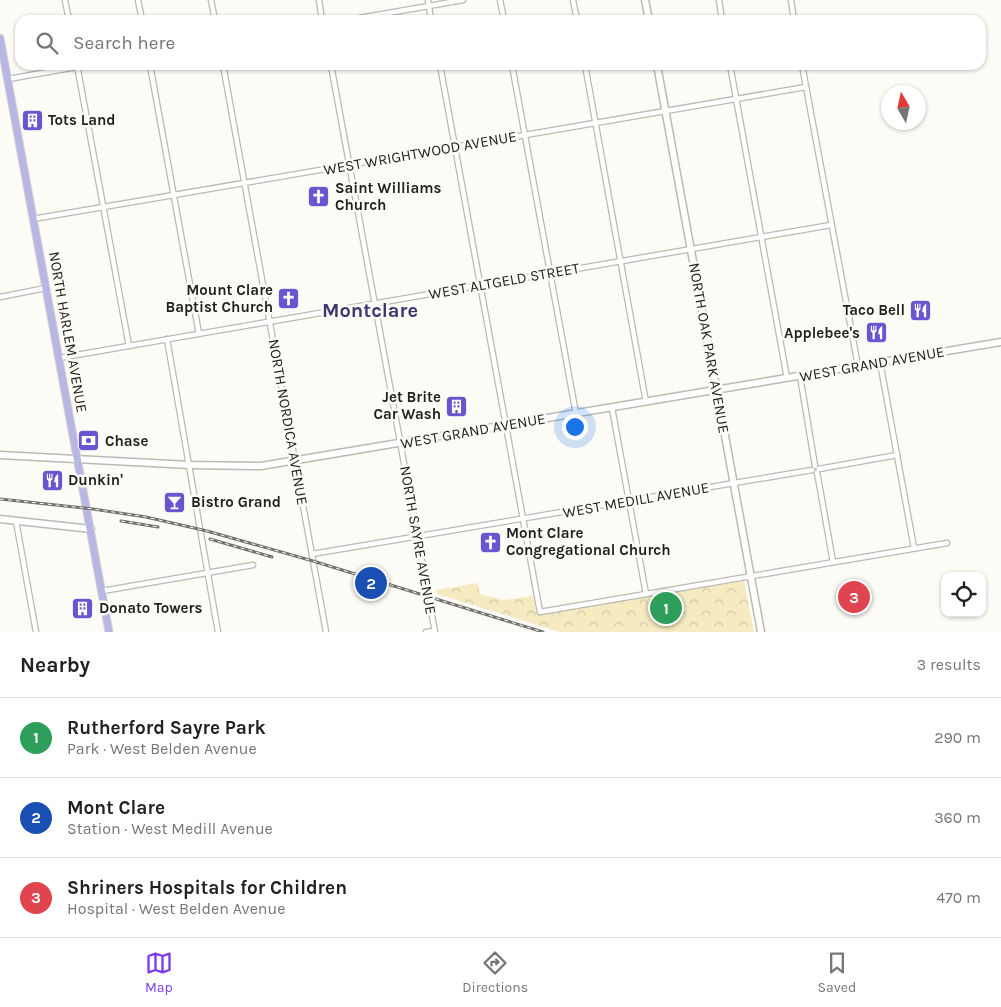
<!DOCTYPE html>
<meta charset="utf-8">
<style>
body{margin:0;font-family:Karla,sans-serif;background:#f6f6f6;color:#222}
.controls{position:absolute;right:15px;bottom:15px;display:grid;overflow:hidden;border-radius:10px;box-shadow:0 1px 4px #0004}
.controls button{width:45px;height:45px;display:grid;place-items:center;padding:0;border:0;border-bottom:1px solid #e0e0e0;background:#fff;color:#222;font:25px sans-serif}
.compass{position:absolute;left:881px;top:85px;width:45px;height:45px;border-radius:50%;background:#fff;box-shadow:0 1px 4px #0004;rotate:351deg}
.you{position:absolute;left:574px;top:426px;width:18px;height:18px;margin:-12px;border:4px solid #fff;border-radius:50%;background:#1a73e8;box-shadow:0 0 0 8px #1a73e833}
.badge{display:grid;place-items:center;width:32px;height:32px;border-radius:50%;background:#7c3aed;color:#fff;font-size:16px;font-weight:700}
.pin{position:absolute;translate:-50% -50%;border:2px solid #fff;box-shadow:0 1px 5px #0006}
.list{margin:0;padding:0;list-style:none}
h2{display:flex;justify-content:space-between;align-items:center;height:65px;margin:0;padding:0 20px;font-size:21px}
h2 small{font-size:16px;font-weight:400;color:#767676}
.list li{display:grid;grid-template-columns:32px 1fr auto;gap:15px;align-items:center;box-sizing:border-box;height:80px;padding:0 20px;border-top:1px solid #e0e0e0}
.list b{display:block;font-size:19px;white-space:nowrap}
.list p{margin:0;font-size:16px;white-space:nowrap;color:#767676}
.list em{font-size:16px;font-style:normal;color:#767676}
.icon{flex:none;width:28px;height:28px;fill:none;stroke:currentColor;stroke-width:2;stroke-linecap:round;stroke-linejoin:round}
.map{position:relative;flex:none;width:1001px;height:632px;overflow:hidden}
.search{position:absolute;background:#fff;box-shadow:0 1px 4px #0004;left:15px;right:15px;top:15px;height:55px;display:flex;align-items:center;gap:12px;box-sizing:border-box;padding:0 18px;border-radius:15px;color:#767676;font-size:19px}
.sheet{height:305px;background:#fff}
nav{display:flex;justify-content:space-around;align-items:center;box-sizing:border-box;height:70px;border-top:1px solid #e0e0e0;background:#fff;font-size:14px;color:#767676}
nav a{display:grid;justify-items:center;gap:2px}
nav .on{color:#7c3aed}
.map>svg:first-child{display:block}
.park{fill:url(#park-crowns)}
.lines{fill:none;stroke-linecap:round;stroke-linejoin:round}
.street-casing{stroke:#bab9b4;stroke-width:7}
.secondary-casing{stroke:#bab9b4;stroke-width:9}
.primary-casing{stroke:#d7d7d6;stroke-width:9}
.street{stroke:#fff;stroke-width:4.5}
.secondary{stroke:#fff;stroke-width:6}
.primary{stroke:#b8b6e2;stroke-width:7}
.rail-casing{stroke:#70706d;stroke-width:3}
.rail{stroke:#fcfbf6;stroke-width:1;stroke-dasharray:4;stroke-linecap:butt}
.labels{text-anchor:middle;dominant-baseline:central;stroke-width:5;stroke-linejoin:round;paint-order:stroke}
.poi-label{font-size:15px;font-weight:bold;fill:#1f1f1d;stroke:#fcfbf6;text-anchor:start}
.street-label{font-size:15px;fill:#1f1f1d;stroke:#fcfbf6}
.district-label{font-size:20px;font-weight:bold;fill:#3b3571;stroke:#fcfbf6}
</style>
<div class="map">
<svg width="1001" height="632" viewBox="0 0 1001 632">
<defs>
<pattern id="park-crowns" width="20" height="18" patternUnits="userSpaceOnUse" patternTransform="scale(1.25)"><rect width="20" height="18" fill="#f5eac0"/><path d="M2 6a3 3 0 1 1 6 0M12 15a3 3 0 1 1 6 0" fill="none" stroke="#d2c8a5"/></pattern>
</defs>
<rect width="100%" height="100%" fill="#fcfbf6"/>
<path class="park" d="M744,581L754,632H560L437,594L436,590L478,583L480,594L504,600L533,596L537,615Z"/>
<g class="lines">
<defs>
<g id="street">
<path d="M65,0L69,20"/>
<path d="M138,0L142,20"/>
<path d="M211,0L215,20"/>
<path d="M319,0L322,20"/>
<path d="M428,0L431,20"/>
<path d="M500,0L504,20"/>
<path d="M573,0L577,20"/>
<path d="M719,0L722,20"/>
<path d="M791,0L794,20"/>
<path d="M348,20L463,0"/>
<path d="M77,65L129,346"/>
<path d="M150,65L199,334"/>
<path d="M223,65L326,632"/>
<path d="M331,65L435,632"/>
<path d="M440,65L540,612L947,543"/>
<path d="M512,65L576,414"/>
<path d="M585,65L646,402"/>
<path d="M730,65L787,378"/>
<path d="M802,65L858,366"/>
<path d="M8,79L88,65"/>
<path d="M33,219L806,87"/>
<path d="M0,297L46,288"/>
<path d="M167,339L218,632"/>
<path d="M59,358L831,225"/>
<path d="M880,362L914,548"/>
<path d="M800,376L815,466"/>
<path d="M612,408L646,594"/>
<path d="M819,469L897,455"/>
<path d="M817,472L833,562"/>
<path d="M16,521L36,632"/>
<path d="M312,554L812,470"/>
<path d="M102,591L253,565"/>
<path d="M426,632L434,631"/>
</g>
<g id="secondary">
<path d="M645,0L649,20"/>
<path d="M657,65L761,632"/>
<path d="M0,455L189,465L261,466L1001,342"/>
<path d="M0,519L91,529"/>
</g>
<path id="primary" d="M0,38L109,632"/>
</defs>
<use href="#street" class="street-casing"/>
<use href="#secondary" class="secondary-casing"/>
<use href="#primary" class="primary-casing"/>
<use href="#street" class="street"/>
<use href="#secondary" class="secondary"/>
<use href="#primary" class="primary"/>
<defs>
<g id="rail">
<path d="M0,499L93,509L146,517L207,531L313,561L543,632"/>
<path d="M121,521L158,527"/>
<path d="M210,539L272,557"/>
</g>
</defs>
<use href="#rail" class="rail-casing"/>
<use href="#rail" class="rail"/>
</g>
<defs>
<symbol id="building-square" viewBox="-11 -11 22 22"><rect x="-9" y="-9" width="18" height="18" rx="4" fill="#6756cf" stroke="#fcfbf6"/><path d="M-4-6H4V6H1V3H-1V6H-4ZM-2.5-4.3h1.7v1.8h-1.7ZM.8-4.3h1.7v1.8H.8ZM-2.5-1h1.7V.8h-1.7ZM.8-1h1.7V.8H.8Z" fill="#fff"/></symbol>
<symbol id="church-square" viewBox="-11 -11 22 22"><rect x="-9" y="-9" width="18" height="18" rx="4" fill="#6756cf" stroke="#fcfbf6"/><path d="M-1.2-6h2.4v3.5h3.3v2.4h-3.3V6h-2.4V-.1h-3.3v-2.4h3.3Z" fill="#fff"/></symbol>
<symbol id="restaurant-square" viewBox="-11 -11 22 22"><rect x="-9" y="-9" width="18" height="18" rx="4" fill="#6756cf" stroke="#fcfbf6"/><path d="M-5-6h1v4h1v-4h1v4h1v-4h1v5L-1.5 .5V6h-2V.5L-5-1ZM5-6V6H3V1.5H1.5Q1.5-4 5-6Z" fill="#fff"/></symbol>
<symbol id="bank-square" viewBox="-11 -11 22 22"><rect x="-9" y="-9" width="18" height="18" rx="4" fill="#6756cf" stroke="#fcfbf6"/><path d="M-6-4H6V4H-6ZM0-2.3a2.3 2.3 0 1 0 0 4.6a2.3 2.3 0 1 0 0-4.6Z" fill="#fff"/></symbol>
<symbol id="bar-square" viewBox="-11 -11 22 22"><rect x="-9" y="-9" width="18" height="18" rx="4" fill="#6756cf" stroke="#fcfbf6"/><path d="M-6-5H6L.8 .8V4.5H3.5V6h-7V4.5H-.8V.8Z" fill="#fff"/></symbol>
</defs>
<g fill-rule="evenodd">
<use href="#building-square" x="20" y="108" width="25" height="25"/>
<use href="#church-square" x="306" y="184" width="25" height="25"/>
<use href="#church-square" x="276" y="286" width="25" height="25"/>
<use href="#restaurant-square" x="908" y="298" width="25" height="25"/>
<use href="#restaurant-square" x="864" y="320" width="25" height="25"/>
<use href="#building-square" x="444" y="394" width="25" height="25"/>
<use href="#bank-square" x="76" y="428" width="25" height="25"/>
<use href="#restaurant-square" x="40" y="468" width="25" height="25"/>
<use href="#bar-square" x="162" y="490" width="25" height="25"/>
<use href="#church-square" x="478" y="530" width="25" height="25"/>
<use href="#building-square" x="70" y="596" width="25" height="25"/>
</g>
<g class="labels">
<g class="poi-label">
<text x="48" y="120">Tots Land</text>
<text x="335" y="188">Saint Williams<tspan x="335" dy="17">Church</tspan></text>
<text x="273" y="290" text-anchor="end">Mount Clare<tspan x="273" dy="17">Baptist Church</tspan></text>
<text x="905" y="310" text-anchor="end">Taco Bell</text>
<text x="860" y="333" text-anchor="end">Applebee's</text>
<text x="441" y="397" text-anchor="end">Jet Brite<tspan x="441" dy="17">Car Wash</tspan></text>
<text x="105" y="441">Chase</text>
<text x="68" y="480">Dunkin'</text>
<text x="191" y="502">Bistro Grand</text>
<text x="506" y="533">Mont Clare<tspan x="506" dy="17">Congregational Church</tspan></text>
<text x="99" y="608">Donato Towers</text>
</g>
<g class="street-label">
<text transform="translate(420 153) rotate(-10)">WEST WRIGHTWOOD AVENUE</text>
<text transform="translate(504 281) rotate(-10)">WEST ALTGELD STREET</text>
<text transform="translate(68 332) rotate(80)">NORTH HARLEM AVENUE</text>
<text transform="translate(709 348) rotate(80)">NORTH OAK PARK AVENUE</text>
<text transform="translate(872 364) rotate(-10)">WEST GRAND AVENUE</text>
<text transform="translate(288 422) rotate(80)">NORTH NORDICA AVENUE</text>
<text transform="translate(473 431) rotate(-10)">WEST GRAND AVENUE</text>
<text transform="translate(636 500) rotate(-10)">WEST MEDILL AVENUE</text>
<text transform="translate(418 540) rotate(80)">NORTH SAYRE AVENUE</text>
</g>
<g class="district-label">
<text x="370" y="310">Montclare</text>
</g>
</g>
</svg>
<div class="controls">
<button><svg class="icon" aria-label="locate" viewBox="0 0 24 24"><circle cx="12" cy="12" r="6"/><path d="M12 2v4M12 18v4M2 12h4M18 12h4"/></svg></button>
</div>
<svg class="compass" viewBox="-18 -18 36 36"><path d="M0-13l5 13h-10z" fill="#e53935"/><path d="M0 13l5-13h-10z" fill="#767676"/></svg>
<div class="you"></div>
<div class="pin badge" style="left:666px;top:608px;background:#2e9e5b">1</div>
<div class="pin badge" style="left:371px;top:583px;background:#1a4fb4">2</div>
<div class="pin badge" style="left:854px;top:597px;background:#e0444e">3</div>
<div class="search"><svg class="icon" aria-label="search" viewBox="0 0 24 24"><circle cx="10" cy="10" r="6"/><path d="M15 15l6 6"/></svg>Search here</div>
</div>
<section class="sheet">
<h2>Nearby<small>3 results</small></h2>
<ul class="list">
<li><span class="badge" style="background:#2e9e5b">1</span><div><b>Rutherford Sayre Park</b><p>Park · West Belden Avenue</p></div><em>290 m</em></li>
<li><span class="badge" style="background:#1a4fb4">2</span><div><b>Mont Clare</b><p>Station · West Medill Avenue</p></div><em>360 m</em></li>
<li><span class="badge" style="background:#e0444e">3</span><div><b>Shriners Hospitals for Children</b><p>Hospital · West Belden Avenue</p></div><em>470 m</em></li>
</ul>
</section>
<nav>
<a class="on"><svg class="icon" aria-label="map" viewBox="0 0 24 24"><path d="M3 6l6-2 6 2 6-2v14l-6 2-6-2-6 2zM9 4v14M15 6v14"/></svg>Map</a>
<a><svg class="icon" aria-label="directions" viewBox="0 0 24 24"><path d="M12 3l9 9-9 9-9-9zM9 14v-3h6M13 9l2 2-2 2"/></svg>Directions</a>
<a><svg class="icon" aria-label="saved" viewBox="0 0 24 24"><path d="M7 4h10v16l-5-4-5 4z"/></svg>Saved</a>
</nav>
